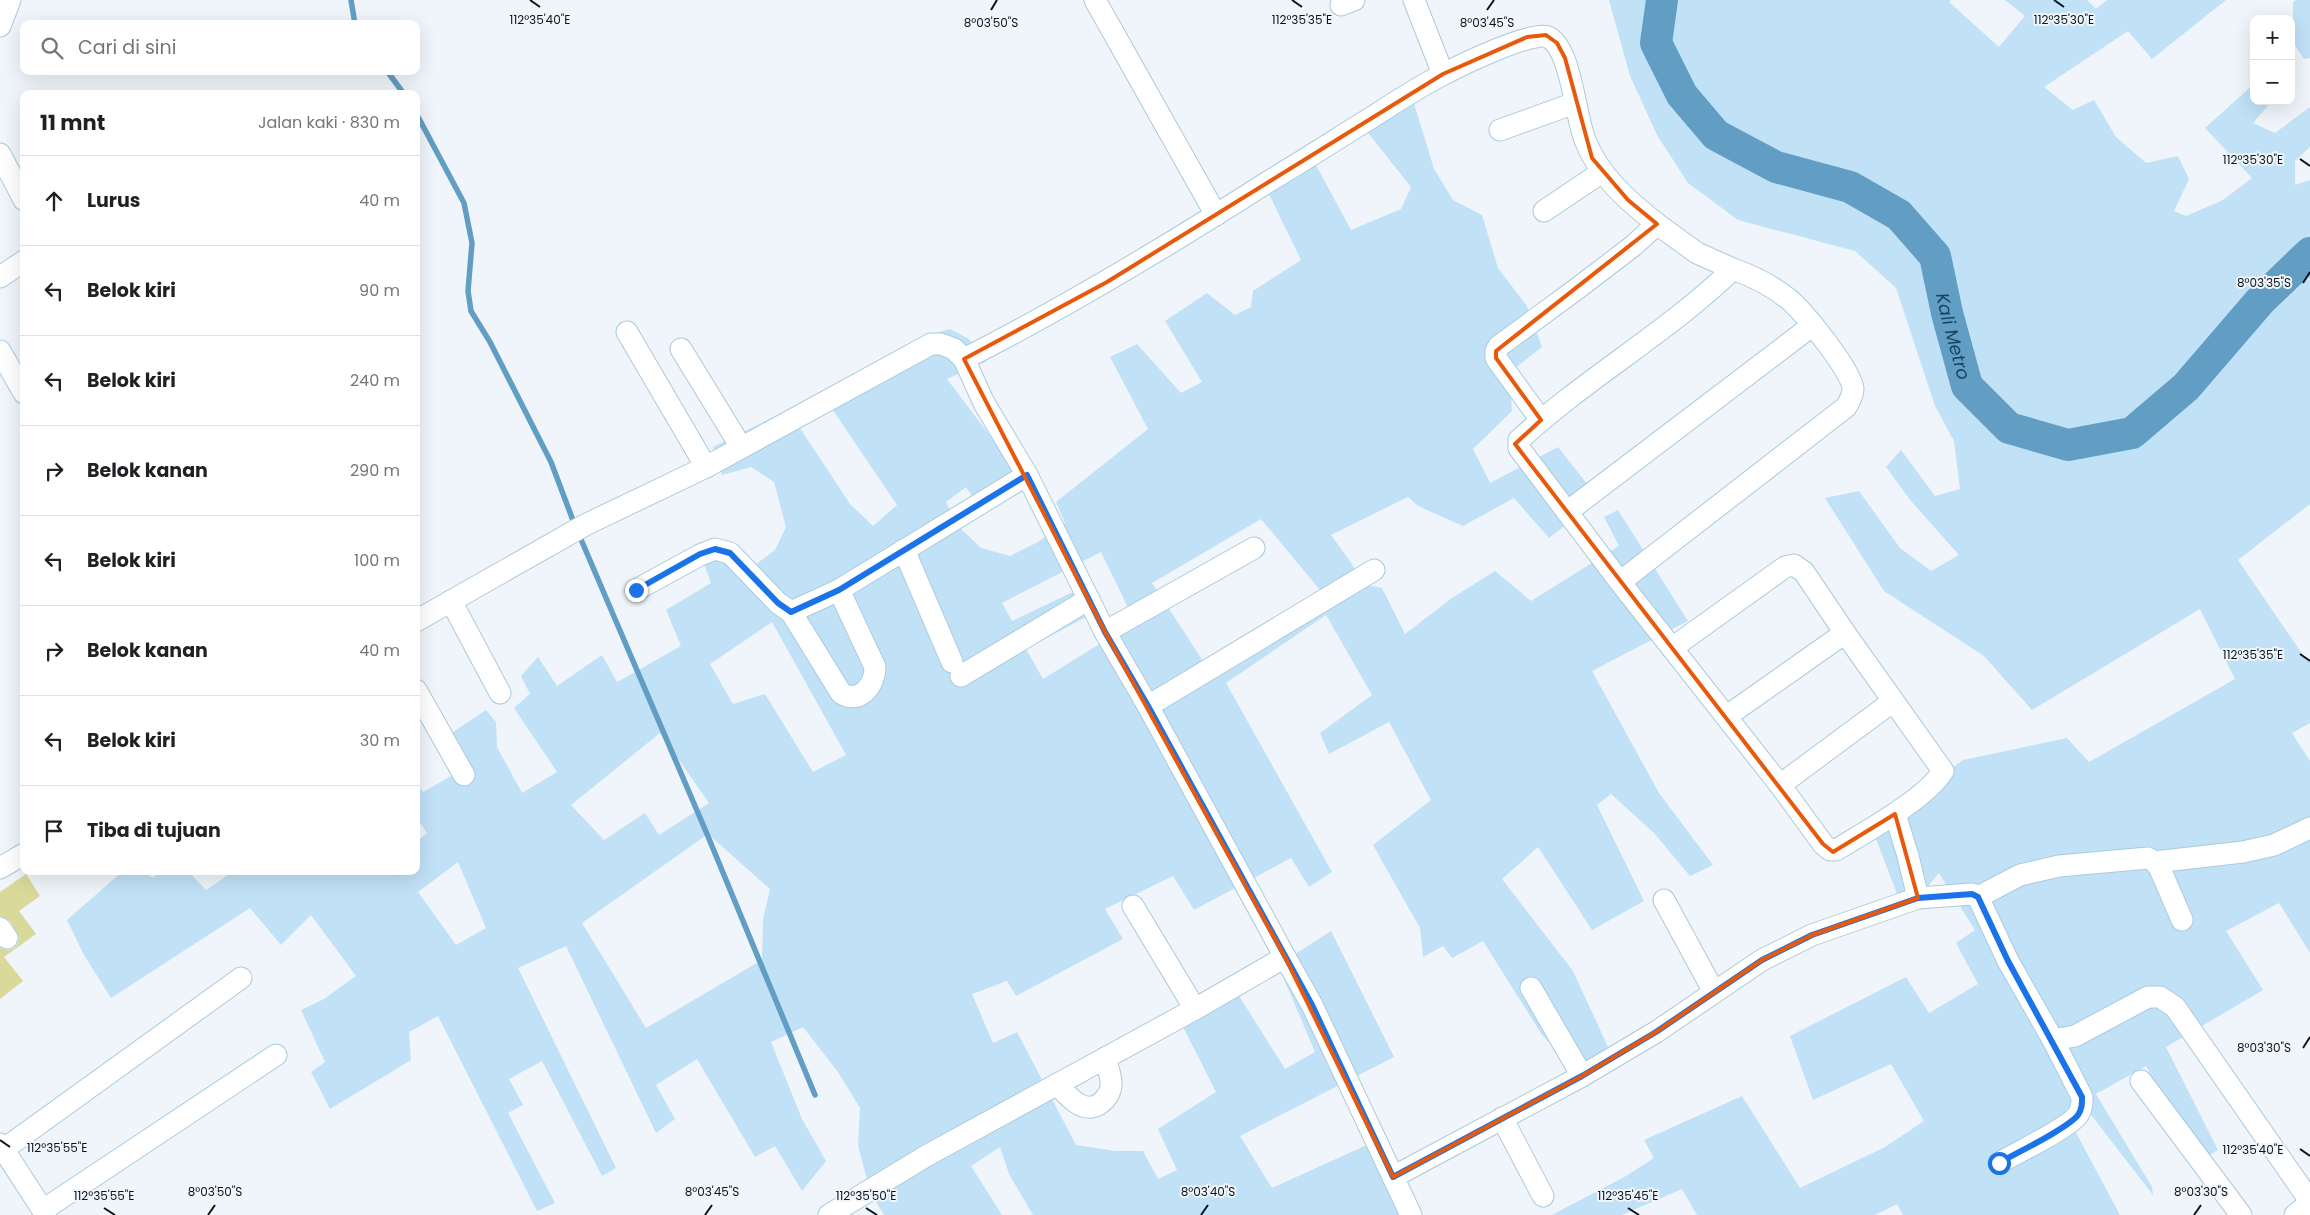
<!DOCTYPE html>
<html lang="id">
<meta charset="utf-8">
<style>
body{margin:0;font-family:Poppins,sans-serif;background:#f6f6f6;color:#202124}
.controls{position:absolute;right:15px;top:15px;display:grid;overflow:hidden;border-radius:10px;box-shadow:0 5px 20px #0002}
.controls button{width:45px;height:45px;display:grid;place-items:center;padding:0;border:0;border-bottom:1px solid #e0e0e0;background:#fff;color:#202124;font:25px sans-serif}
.stop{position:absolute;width:15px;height:15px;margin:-11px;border:4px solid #1a73e8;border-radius:50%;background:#fff}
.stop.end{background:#1a73e8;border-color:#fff;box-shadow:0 1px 5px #0008}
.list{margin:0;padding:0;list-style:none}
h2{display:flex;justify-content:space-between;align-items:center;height:65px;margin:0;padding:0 20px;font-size:21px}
h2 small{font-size:16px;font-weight:400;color:#757577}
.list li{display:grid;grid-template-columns:32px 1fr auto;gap:15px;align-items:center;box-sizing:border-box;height:90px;padding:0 20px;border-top:1px solid #e0e0e0}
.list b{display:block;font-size:19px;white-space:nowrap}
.list em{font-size:16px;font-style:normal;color:#757577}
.icon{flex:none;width:28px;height:28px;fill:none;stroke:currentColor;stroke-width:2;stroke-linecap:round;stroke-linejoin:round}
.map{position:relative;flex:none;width:2310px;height:1215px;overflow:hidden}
.search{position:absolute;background:#fff;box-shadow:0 5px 20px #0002;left:20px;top:20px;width:400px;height:55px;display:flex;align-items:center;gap:12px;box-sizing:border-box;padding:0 18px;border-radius:10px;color:#757577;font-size:19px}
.panel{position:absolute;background:#fff;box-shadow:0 5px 20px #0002;left:20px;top:90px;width:400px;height:785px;border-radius:10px}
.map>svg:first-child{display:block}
.green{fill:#c1e1f7;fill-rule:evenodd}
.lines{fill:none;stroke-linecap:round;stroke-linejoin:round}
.stream{stroke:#629ec3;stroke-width:5.5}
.river{stroke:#629ec3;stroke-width:32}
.building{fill:#d9d999}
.minor-casing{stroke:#aacade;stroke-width:23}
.minor{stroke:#fff;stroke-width:21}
.route{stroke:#1a73e8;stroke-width:6}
.marked{fill:none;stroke:#e8590c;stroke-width:4;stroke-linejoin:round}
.ticks{fill:none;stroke:#09151c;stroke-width:2}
.labels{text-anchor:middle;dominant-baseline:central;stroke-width:4;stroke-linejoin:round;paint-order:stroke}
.water-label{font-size:18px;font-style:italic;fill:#154560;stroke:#eff5fa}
.ticks-label{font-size:12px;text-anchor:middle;fill:#09151c;stroke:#eff5fa;stroke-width:4;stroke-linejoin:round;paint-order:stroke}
</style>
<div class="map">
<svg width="2310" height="1215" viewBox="0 0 2310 1215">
<rect width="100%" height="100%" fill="#eff5fa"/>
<g class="green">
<path d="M1609,0H1660L1662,3V0H1951L1949,2L1999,47L2025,16L2005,0H2087L2096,9L2107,0H2226L2152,59L2128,31L2044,87L2073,110L2094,100L2116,137L2146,163L2178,156L2189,179L2174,211L2186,216L2223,200L2252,178L2205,128L2254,84V101H2272L2253,123L2275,133L2310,107V147L2295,161V185L2310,180V504L2238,560L2307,661L2310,659V723L2292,733L2310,761V953L2279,903L2226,931L2263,990L2166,1047L2218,1150L2199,1161L2146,1066L2096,1094L2152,1187L2153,1195L2078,1098L2065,1112L2120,1215H1903L1897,1204L1875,1215H1697L1682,1189L1622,1215H1552L1626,1176L1654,1158L1644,1140L1742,1096L1800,1188L1885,1147L1924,1121L1891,1064L1813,1100L1790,1036L1906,977L1929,1013L1978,984L1956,943L1975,930L1939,873L1918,898L1901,904L1876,839L1909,800L1963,760L2067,738L2089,762L2235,679L2200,609L2032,710L1984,656L1884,591L1825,498L1859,491L1900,548L1931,571L1959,555L1911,501L1886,467L1901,450L1935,496L1960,489L1954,441L1935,406L1896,288L1855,251L1738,220L1688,183L1657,135L1630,76Z"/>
<path d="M2296,0H2310V58L2304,59L2293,42V2Z"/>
<path d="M1410,90L1434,169L1453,200L1482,215L1498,268L1527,306L1542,347L1509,373L1512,411L1473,449L1490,483L1558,447L1599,499L1549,538L1514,498L1463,526L1418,506L1408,497L1331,535L1352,564L1361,584L1382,588L1405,634L1452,598L1495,571L1531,601L1619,546L1604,517L1618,510L1688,621L1592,671L1659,793L1713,865L1690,876L1654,833L1611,794L1597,805L1644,901L1592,930L1538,847L1502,879L1573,971L1613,1058L1582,1076L1542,1035L1483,941L1452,958L1443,946L1423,957L1420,928L1373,845L1431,800L1389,722L1329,754L1320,733L1372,695L1326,615L1226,683L1332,872L1309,887L1291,858L1194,910L1173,876L1105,909L1123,939L1016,996L1007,981L972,994L993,1043L1017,1032L1076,1145L1115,1151H1143L1158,1179L1177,1170L1158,1129L1216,1092L1180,1021L1236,991L1285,1069L1315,1052L1278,965L1331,931L1394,1057L1240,1136L1272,1188L1371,1143L1416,1200L1421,1215H1033L1009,1174L1000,1147L971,1166L1002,1215H884L871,1194L858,1146L860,1108L838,1072L803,1027L771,1042L802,1119L826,1161L802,1191L775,1146L755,1157L697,1059L656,1085L675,1119L656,1133L566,946L518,968L616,1168L602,1176L542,1061L509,1079L523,1105L508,1113L555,1203L537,1211L438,1016L409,1032L411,1060L330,1109L311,1072L325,1062L301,1010L324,999L356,976L311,915L281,945L250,908L111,998L84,955L67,920L123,871H143L153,878L160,871H188L206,890L234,871H416V842L427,833L416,817V782L423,792L464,769L447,736L486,710L496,722L497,747L522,793L557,772L514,708L530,694L521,676L538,657L557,686L602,655L617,682L681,646L666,610L711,583L703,561L724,547L744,573L775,550L786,527L774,482L751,467L722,475L713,447L788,410L850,504L873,526L897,505L822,394L931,334L950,329L969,339L987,361L947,379L1003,453L1026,490L996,504L976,502L966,487L946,502L958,526L981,548L1010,556L1038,542L1065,523L1056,502L1148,429L1110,357L1137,344L1181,393L1202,382L1165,321L1207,293L1235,315L1251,307L1253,291L1301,260L1263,182L1310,154L1351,230L1401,209L1411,187L1361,124ZM1261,519L1320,590L1205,664L1152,583ZM1101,552L1135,622L1043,679L1026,649L1101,609L1088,585L1012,621L1002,603ZM772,622L846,755L813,772L765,694L733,704L710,664ZM660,733L709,803L659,835L645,813L604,840L571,805ZM708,834L770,889L763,919L762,960L646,1028L582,923ZM458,862L486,928L456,945L418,892Z"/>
</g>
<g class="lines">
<g class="stream">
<path d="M351,0L355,24"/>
<path d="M387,71L404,94"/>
<path d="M416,113L464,203L472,243L468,291L471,311L490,342L551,462L574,523L707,834L815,1095"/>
</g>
<path class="river" id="s1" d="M1662,0L1656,43L1682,95L1716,135L1776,167L1850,187L1899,215L1935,256L1947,313L1967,386L2009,428L2068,445L2132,433L2186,387L2260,301L2310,253"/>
</g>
<path class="building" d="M26,874L40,896L19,911L36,934L4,957L23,981L0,999V948L8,950L14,948L18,944L19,937L10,921L0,916V892Z"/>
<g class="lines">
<defs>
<g id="minor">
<path d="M1095,0L1216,215"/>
<path d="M1414,0L1443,74"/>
<path d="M1341,5L1354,0"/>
<path d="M0,26L10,0"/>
<path d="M1500,130L1575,103"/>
<path d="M0,154L24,200"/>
<path d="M1544,211L1602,172"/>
<path d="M1657,224L1697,253L1733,269"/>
<path d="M0,277L24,261"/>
<path d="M627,332L706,467"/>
<path d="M681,349L741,447"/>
<path d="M0,351L24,393"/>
<path d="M964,359C1070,305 1171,244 1271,180C1306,159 1340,137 1374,116C1397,101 1420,86 1444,74C1461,65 1533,30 1548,37C1571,48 1575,115 1585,140C1599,176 1627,200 1657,224L1633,246L1578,288L1499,346L1496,351V358L1541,420"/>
<path d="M1567,512L1813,325"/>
<path d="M904,550L952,662"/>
<path d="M1620,582L1846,407C1849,402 1853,396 1853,389C1852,371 1805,314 1791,301C1774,287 1753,276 1733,269C1667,333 1586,378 1519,440V448L1620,582L1780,785L1823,844L1830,850H1836C1864,833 1927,798 1943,771L1845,633L1727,716"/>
<path d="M636,590L700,555L715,549L730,553L778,603L791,612L839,590"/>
<path d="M451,601L500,693"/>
<path d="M791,612L841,693C860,705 875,685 875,667L839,590L1027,475"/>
<path d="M416,621L585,525L706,467L931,344H941L954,349L964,359L984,403L1027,475L1105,632L1148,706L1285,957"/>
<path d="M1105,632L1254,548"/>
<path d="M1672,648L1785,567L1794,565L1804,572L1845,633"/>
<path d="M961,676L1089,599"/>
<path d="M416,690L464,775"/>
<path d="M1148,706L1374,570"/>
<path d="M1780,785L1892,702"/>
<path d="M1895,814L1908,856L1918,898"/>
<path d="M2155,862L2243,852L2274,845L2310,828"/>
<path d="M0,868L24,854"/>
<path d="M1978,897L2020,875L2059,866L2148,858L2155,862L2160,869L2182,920"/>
<path d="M1664,900L1714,992"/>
<path d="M1133,906L1195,1009"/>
<path d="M0,928L7,938"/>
<path d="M1531,988L1582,1076"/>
<path d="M2141,1081L2241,1215"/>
<path d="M1057,1084C1069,1098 1087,1119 1105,1099C1108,1096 1111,1090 1111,1085C1112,1077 1107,1066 1105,1058"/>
<path d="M1502,1118L1543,1196"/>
<path d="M0,1144L46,1215"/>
<path d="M0,1152L241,978"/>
<path d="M1999,1163C2016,1153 2067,1129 2078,1115C2082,1109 2082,1104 2082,1097L2053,1040"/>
<path d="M1393,1177L1582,1076L1656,1032L1762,960L1812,935L1918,898L1972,894L1978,897L2008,961L2053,1040L2075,1036L2148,997H2160L2175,1007L2310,1201"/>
<path d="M43,1210L276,1055"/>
<path d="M829,1215L926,1156L1195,1009L1285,957L1312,1005L1411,1215"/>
<path d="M2295,1215L2310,1203"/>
</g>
</defs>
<use href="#minor" class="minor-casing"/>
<use href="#minor" class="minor"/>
</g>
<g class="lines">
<path class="route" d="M636,590L700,554L715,549L730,553L778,603L791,612L839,590L1027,475L1105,632L1148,706L1312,1005L1393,1177L1582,1076L1656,1032L1762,960L1812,935L1918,898L1972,894L1978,897L2008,961L2082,1097C2082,1104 2082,1109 2078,1115C2067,1129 2016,1153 1999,1163"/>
</g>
<path class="marked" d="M1546,35L1557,43L1565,58L1592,158L1628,200L1657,224L1496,351V358L1541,420L1515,444L1823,844L1833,852L1895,814L1918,898L1812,935L1762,960L1656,1032L1582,1076L1393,1177L1285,957L1105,632L964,359L1107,282L1443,74L1527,37Z"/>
<path class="ticks" d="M530,0L540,7M1292,0L1302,7M2054,0L2064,7M991,10L997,0M1487,10L1494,0M2300,159L2310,166M2303,283L2310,272M2300,654L2310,661M2303,1048L2310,1037M0,1140L10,1147M2300,1149L2310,1156M104,1208L115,1215M866,1208L877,1215M1628,1208L1639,1215M208,1215L215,1205M705,1215L712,1205M1201,1215L1208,1205M2194,1215L2201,1205"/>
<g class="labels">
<g class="water-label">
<text stroke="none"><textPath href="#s1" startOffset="492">Kali Metro</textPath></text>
</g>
</g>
<g class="ticks-label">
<text x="540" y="24">112°35'40"E</text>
<text x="1302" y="24">112°35'35"E</text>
<text x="2064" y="24">112°35'30"E</text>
<text x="991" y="27">8°03'50"S</text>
<text x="1487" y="27">8°03'45"S</text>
<text x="2253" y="164">112°35'30"E</text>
<text x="2264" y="287">8°03'35"S</text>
<text x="2253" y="659">112°35'35"E</text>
<text x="2264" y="1052">8°03'30"S</text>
<text x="57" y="1152">112°35'55"E</text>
<text x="2253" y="1154">112°35'40"E</text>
<text x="215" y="1196">8°03'50"S</text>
<text x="712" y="1196">8°03'45"S</text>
<text x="1208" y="1196">8°03'40"S</text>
<text x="2201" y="1196">8°03'30"S</text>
<text x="104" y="1200">112°35'55"E</text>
<text x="866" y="1200">112°35'50"E</text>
<text x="1628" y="1200">112°35'45"E</text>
</g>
</svg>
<div class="controls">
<button>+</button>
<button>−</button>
</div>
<div class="stop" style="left:1999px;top:1163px"></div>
<div class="stop end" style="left:636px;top:590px"></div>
<div class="search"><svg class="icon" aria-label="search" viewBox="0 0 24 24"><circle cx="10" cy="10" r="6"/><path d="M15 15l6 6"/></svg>Cari di sini</div>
<section class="panel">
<h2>11 mnt<small>Jalan kaki · 830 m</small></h2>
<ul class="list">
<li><svg class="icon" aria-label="ahead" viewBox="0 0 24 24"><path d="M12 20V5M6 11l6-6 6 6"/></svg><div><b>Lurus</b></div><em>40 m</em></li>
<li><svg class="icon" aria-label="left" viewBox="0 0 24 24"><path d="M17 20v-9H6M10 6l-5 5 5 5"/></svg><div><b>Belok kiri</b></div><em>90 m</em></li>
<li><svg class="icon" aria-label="left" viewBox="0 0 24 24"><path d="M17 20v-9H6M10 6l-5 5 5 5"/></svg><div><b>Belok kiri</b></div><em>240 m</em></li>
<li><svg class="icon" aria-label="right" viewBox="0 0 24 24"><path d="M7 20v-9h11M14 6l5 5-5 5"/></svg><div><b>Belok kanan</b></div><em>290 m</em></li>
<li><svg class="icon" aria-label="left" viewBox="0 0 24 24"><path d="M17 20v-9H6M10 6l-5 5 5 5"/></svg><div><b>Belok kiri</b></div><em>100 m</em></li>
<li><svg class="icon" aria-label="right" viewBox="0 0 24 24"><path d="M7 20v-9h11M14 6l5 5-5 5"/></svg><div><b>Belok kanan</b></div><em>40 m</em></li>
<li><svg class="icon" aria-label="left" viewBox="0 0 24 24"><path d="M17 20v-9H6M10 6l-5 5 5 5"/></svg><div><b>Belok kiri</b></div><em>30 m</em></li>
<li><svg class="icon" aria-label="arrive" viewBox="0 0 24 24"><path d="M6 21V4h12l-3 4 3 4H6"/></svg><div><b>Tiba di tujuan</b></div></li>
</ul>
</section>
</div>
